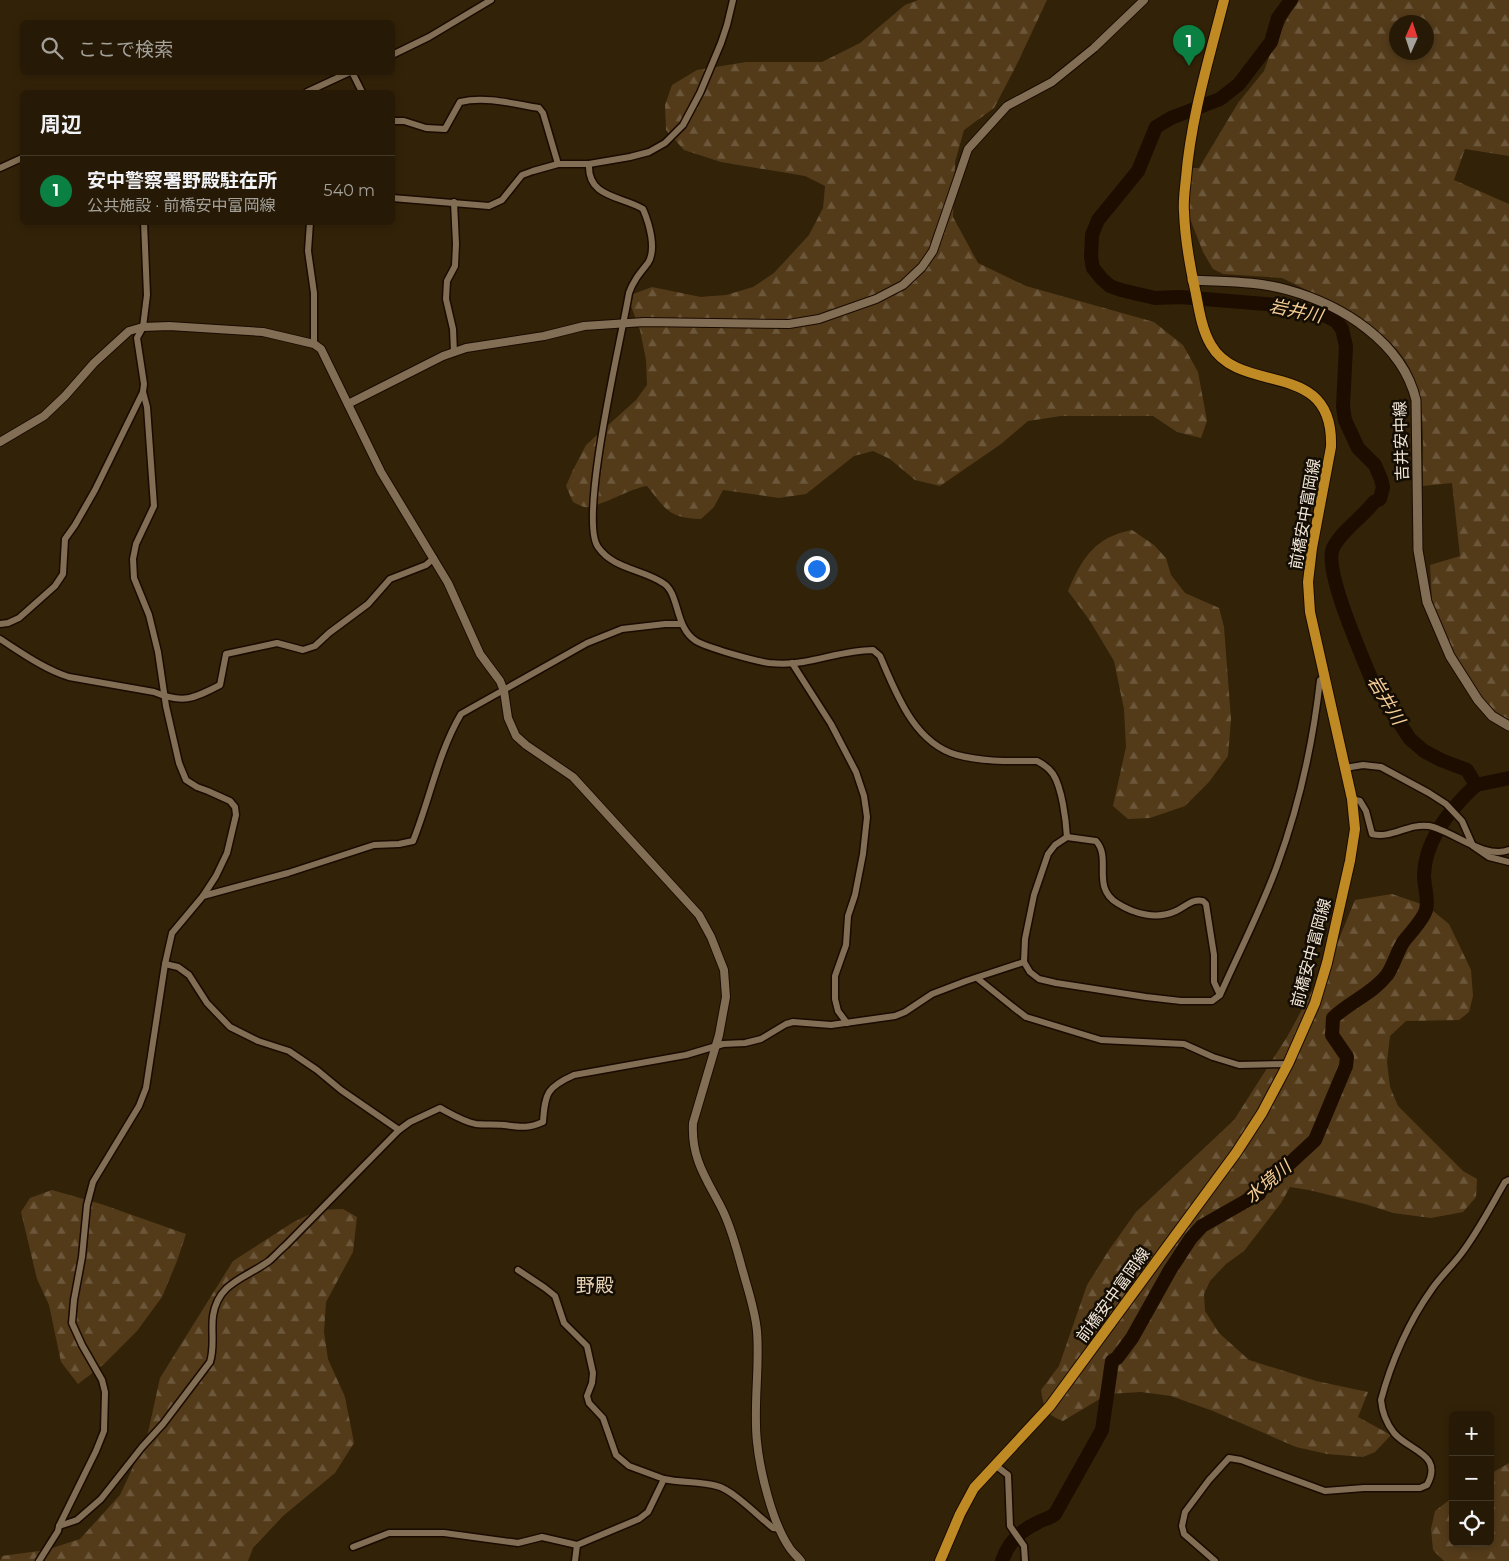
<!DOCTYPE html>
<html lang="ja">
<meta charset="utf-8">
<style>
body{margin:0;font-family:Montserrat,"Noto Sans JP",sans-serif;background:#2e2310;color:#f1f3f6}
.controls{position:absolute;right:15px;bottom:15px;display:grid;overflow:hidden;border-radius:8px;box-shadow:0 2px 8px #0003}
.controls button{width:45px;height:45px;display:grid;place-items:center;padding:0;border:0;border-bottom:1px solid #423828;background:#261a06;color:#f1f3f6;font:25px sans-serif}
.compass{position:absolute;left:1389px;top:15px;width:45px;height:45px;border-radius:50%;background:#261a06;box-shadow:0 2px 8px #0003;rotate:3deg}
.you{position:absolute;left:816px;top:568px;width:18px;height:18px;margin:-12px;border:4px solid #fff;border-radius:50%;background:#1a73e8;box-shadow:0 0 0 8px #1a73e833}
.badge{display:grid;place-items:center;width:32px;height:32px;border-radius:50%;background:#0b8043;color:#fff;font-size:16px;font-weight:700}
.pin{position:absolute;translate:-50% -41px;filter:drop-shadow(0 1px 2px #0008)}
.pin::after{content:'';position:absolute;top:26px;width:18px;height:15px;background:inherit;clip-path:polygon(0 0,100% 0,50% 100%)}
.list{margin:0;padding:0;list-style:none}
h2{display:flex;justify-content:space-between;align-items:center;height:65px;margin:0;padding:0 20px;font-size:21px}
h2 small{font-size:16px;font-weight:400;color:#a4a19b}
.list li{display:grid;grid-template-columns:32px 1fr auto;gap:15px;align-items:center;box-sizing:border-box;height:70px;padding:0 20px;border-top:1px solid #423828}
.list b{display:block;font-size:19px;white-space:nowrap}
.list p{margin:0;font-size:16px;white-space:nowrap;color:#a4a19b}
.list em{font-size:16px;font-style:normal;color:#a4a19b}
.icon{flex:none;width:28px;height:28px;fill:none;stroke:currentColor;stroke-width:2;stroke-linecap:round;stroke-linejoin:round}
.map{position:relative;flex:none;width:1509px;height:1561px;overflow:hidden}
.search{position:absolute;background:#261a06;box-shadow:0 2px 8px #0003;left:20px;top:20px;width:375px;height:55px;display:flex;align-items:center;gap:12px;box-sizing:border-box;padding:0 18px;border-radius:8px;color:#a4a19b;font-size:19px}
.panel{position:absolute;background:#261a06;box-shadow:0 2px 8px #0003;left:20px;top:90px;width:375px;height:135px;border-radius:8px}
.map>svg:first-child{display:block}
.forest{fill:url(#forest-firs);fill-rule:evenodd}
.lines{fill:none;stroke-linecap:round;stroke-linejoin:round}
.river{stroke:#1d0d00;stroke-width:14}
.minor-casing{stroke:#1a0a00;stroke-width:9}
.tertiary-casing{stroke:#1a0a00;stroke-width:10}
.secondary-casing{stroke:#1a0a00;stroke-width:11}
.primary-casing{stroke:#1a0a00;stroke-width:12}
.minor{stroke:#826e54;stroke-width:6}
.tertiary{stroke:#826e54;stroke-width:8}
.secondary{stroke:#826e54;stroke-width:9}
.primary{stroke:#bf8a24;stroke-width:10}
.labels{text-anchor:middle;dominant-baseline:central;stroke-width:5;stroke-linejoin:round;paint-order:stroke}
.street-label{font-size:16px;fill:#f2e7d8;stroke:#140d04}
.water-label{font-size:18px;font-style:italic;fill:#f7cd96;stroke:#140d04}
.quarter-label{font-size:19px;fill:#e8d2b5;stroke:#140d04}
</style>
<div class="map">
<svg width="1509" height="1561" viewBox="0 0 1509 1561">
<defs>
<pattern id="forest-firs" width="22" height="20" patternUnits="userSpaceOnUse" patternTransform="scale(1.25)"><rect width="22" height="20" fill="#533b1a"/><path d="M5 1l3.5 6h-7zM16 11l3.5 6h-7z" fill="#6c573b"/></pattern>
</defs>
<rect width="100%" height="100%" fill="#322208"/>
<g class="forest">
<path d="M918,0H1047L1015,68L994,108L964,130L955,162L953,217L978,263L1026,286L1154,322L1183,345L1198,372L1207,421L1201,438L1177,432L1153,416H1061L1028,421L1001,444L940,486L915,480L890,459L873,451L854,456L806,494L779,498L723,490L714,507L701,519C668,518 666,509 647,486C630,488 597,509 584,507C581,506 577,504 573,502L566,486L573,470L586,445L636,400L647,385L646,360L640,330L631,306L633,294L652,287L701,297L726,295L753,287L774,273L809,235L823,208L825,186L805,176L721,162L684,150L666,130L665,105L672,85L697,70L746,62H822L860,43L905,5Z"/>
<path d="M1299,0H1509V156L1465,149L1454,180L1509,204V720L1496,712L1481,697L1454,656L1432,602L1430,565L1460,556L1452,483L1423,486C1422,426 1432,372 1377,331L1317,295L1282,278L1223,274L1213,269L1203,252L1187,211L1192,168H1199L1238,103L1264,71L1272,49L1293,7ZM1396,22H1426V52H1396Z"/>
<path d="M1132,530L1154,545L1166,558L1171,575L1185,593L1219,608L1224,627L1231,719L1228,756L1209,782L1185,806L1150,818L1128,819L1113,806L1126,747L1124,709L1114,661L1090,621L1068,591C1082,558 1095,537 1132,530Z"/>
<path d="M1392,894L1427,906L1449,924L1471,970L1473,996L1469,1012L1459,1020L1406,1021L1390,1036L1387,1062L1390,1087L1398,1106L1463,1171L1477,1179L1476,1197L1463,1212L1431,1218L1393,1213L1365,1204L1309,1190L1290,1187L1281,1203L1244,1251L1226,1264L1210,1281L1204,1294L1205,1311L1219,1333L1249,1360L1316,1381L1368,1392L1358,1417L1391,1435L1375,1452L1363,1457L1327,1454L1296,1447L1213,1411L1171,1396L1141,1392L1108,1394L1063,1421C1045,1414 1044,1408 1041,1390L1059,1366L1087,1285L1109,1250L1136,1212L1234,1120L1287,1037L1334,951L1355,900Z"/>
<path d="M52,1190L101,1204L186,1234L177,1261L162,1297L137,1331L104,1364L78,1384L61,1362L49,1305L37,1279L21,1212L30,1198Z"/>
<path d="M343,1209L357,1217L353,1252L326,1302L324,1332L328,1359L345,1397L354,1443L335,1473L283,1516L253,1548L248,1561H0L2,1556L46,1550L80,1539L120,1495L147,1437L160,1378L233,1261L292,1223L318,1210Z"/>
<path d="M1509,1463V1561H1444L1433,1550L1431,1529L1435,1511L1453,1497V1542H1490V1474Z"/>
</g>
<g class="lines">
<g class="river">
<path d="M1291,0L1278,18L1271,42L1239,84L1220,99L1171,118L1156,127L1138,171L1098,220L1092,235L1091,257L1093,268L1102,279L1110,286L1121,290L1155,298L1180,297L1277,305L1304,310L1326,316L1336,321L1342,329L1346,346L1343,407L1345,420L1358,448L1375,465L1381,479L1383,487L1380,499L1374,502C1362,518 1342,530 1333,548C1323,571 1365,662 1375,688L1380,691L1390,709L1410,739L1424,751L1441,760L1467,770L1476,785"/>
<path d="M1476,785L1509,778"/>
<path d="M1002,1561C1008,1543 1019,1531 1037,1523C1043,1519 1049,1519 1055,1514L1102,1430L1112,1361L1117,1358L1132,1338L1170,1270L1191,1238L1202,1226L1246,1201L1253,1196L1259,1194L1261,1190L1315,1140L1346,1066L1347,1057L1332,1035L1333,1018C1349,1002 1372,994 1387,975C1394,965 1397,951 1404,941C1411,932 1423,920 1426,910C1429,898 1424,887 1424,875C1425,839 1451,808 1476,785"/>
</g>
<defs>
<g id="minor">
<path d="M392,55L429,37L491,0"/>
<path d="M352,72L362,92"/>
<path d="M307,92L350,72"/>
<path d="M392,121H404L426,128L445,129L460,102C486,96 514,104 539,108L543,113L558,164"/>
<path d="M589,164C587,198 622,196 643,209C649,223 657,249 648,263C640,273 633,281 629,293C622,336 578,519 598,547C613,569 642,569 663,583C680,593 674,627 696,641C708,648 755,661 769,663C779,664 792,664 803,662C827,658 849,650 873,650L880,656C896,693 914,743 957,755C983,762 1011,761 1037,761C1043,764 1049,768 1053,774C1062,788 1066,820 1067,837"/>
<path d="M0,168L22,158"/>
<path d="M392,198L489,206L502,200L522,175L533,171L558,164H589L630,157L649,152L665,143L683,125L700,93L721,43L727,25L733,0"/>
<path d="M310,222L308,251L314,293V344"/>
<path d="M454,353L453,329L446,299L447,281L455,266L456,244L454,202"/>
<path d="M0,624L8,623L19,618L55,586L63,574L65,539L75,525L95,490L143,392L144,384L137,338L143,327L147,295L144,222"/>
<path d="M0,639C22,653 44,669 69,677L154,692C183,704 193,699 220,685L226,654L277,643L303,650L315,646L329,633L368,604L390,579L426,565L434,558"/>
<path d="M792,663L831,724L856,772L864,796L867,817L863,854L855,895L848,916L846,945L835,976V999L838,1011L847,1023"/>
<path d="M1345,768L1363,765L1381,767L1429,793L1446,804L1462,821L1473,846L1489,857L1509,862"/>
<path d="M1352,799L1360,801L1366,811L1372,834C1392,839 1408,823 1429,826C1451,830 1485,860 1509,850"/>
<path d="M203,896L288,873L374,845L399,844L413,841C430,799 438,753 461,714L587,643L622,629L665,624H681"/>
<path d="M165,964L178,967L189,975L207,1003L230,1027L258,1041L289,1051L317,1070L341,1090L399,1130"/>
<path d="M977,978L1013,1007L1026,1017L1101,1040L1184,1044L1213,1057L1239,1065L1288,1064"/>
<path d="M1220,995L1214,982V955L1206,904L1203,901C1193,898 1185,907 1176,911C1157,920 1134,914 1117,903C1091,887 1112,858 1096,841L1067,837L1055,845L1048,854L1034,895L1025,939L1024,962L1030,972L1039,979L1056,983L1146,997L1181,1001H1212L1220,995C1239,952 1261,910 1277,866C1299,806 1313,743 1320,680L1326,678"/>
<path d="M518,1270L545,1288L555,1296L564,1323L587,1346L593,1373L592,1383L587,1396L589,1403L603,1418L616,1455L629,1466L664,1479"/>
<path d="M995,1465L1008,1475L1010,1526L1024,1546L1025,1561"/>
<path d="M59,1526L77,1520L101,1499L142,1447L163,1424L210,1362C215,1347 211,1331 213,1316C218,1282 246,1278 269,1261C275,1256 280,1250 286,1245L399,1130L410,1122L440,1108C451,1114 464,1122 476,1124C485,1125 495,1124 504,1125C521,1127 527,1129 543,1122C545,1093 547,1087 574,1075L686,1055L723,1044L745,1043L761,1039L786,1024L793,1022L831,1025L895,1016L905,1012L932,994L966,981L1024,962"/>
<path d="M353,1547L389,1533H444L518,1543L542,1537L577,1545"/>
<path d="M39,1561L58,1531L59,1526L96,1451L104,1431L105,1392L102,1380L82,1345L72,1323L74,1300L82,1257L87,1205L93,1182L139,1106L146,1088L165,964L172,933L203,896L216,876L227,853L236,815L235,807L230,801L208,791L197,787L186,780L179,763L166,706L158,652L149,615L134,578L133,559L136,544L154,506L147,407L143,392"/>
<path d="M575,1561L577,1545L639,1519L648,1512L664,1479C681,1483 700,1481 717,1486C733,1490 759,1517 773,1528L780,1529"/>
<path d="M1215,1561L1184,1534L1182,1526L1185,1512L1209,1480L1229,1458L1241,1460L1325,1491L1364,1488H1420L1427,1485C1444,1454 1409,1451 1394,1433C1387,1424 1382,1412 1381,1400C1391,1362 1409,1321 1432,1289C1441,1276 1452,1266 1461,1254C1478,1232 1491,1206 1505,1182L1509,1180"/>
</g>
<g id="tertiary">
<path d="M348,404L443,356L466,348L544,336L584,326L644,322L789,324L819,319L876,299L903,285L922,267L933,251L968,149L1007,106L1052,82L1094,48L1144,0"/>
<path d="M0,442L44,416L65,396L94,363L129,331L143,327L169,326L263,332L314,344L321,349L381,472L448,583L480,654L500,681L504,691L508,718L516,736L526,745L573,777L699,915L711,937L724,970L726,997L719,1035L693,1123C691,1158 706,1178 721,1207C730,1224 735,1243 740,1261C746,1284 755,1308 757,1331C760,1368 753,1405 757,1442C760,1471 772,1522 789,1547C792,1552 797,1556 801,1561"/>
</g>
<path id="secondary" d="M1192,280C1223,282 1257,281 1288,290C1342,305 1402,342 1416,400L1418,550L1427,602L1450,656L1478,700L1492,716L1509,726"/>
<path id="primary" d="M940,1561L960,1514L974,1488L1050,1406L1236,1153L1262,1113L1288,1064L1315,1003L1327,963L1350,861L1355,829L1352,799L1310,612L1308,582L1312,548L1331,447C1334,357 1241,397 1211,345C1202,330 1199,310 1196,294C1190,267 1185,239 1184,212C1183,200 1185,189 1186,178C1191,117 1209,59 1224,0"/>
</defs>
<use href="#minor" class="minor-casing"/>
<use href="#tertiary" class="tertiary-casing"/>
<use href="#secondary" class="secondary-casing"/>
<use href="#primary" class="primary-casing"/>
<use href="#minor" class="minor"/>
<use href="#tertiary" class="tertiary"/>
<use href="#secondary" class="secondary"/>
<use href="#primary" class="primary"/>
</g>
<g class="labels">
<g class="street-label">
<text transform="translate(1401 441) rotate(-92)">吉井安中線</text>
<text transform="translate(1305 514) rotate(-80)">前橋安中富岡線</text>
<text transform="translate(1311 953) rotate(-75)">前橋安中富岡線</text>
<text transform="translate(1113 1295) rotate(-54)">前橋安中富岡線</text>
</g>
<g class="water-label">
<text transform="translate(1296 311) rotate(12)">岩井川</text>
<text transform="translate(1386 700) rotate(59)">岩井川</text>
<text transform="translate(1268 1182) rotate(-40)">水境川</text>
</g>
<g class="quarter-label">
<text x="595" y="1285">野殿</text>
</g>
</g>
</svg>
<div class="controls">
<button>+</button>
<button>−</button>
<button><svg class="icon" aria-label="locate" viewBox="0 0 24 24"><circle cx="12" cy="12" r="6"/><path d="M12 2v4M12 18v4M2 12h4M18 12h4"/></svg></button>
</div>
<svg class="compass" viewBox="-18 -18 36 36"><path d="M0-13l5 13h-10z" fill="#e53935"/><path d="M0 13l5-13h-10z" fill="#a4a19b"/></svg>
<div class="you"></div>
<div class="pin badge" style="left:1189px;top:66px">1</div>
<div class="search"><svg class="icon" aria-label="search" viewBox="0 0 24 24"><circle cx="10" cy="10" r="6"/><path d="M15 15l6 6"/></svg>ここで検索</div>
<section class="panel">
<h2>周辺<small></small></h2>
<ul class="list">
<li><span class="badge">1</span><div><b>安中警察署野殿駐在所</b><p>公共施設 · 前橋安中富岡線</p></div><em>540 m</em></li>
</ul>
</section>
</div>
